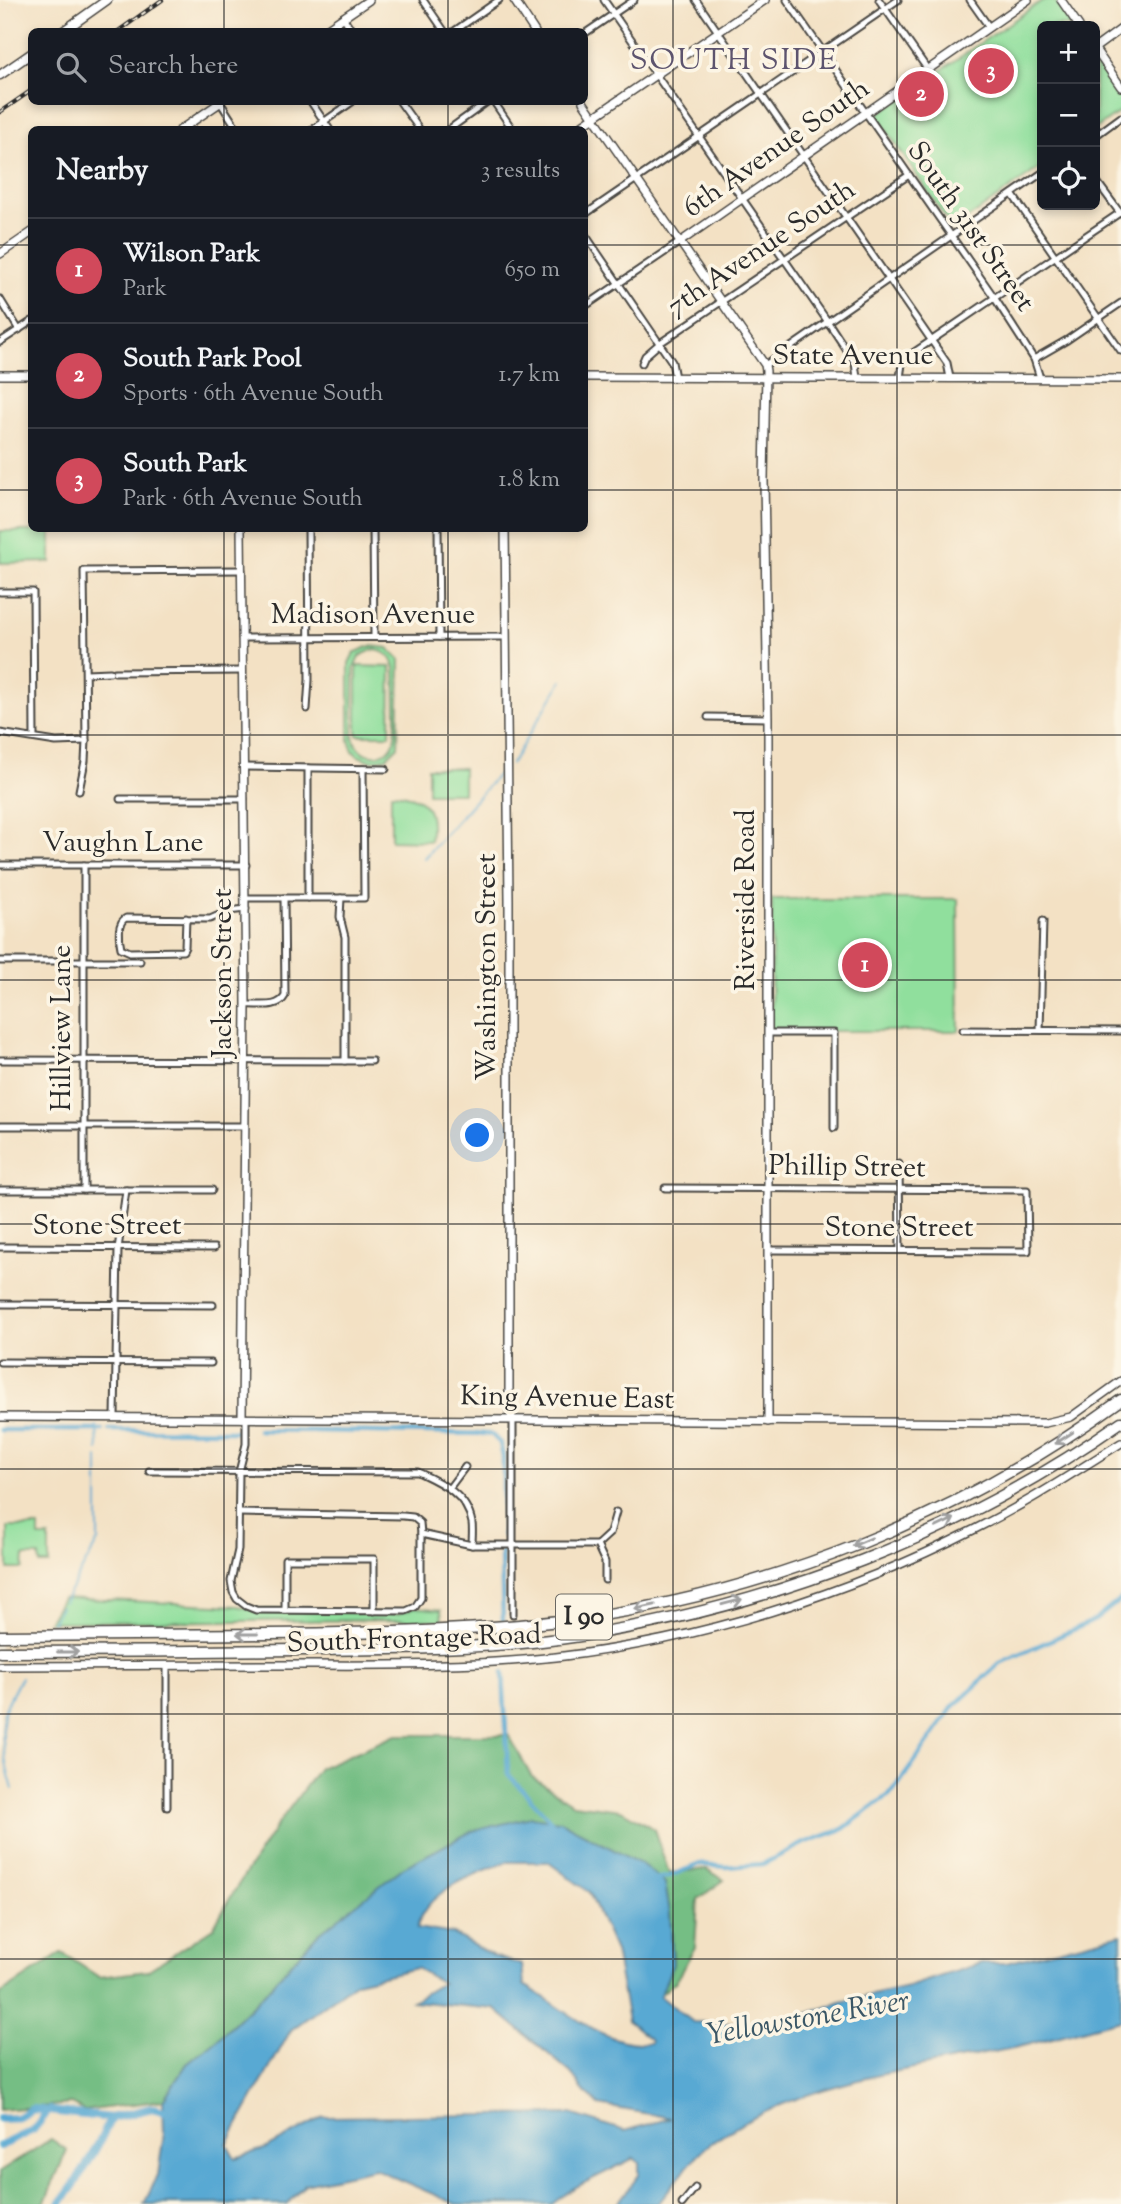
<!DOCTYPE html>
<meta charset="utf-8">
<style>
body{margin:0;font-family:"Sorts Mill Goudy",serif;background:#242831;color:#f1f3f6}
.controls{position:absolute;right:21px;top:21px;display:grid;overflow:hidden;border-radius:10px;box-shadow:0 4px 10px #0003}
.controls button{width:63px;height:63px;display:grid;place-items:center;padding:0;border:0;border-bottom:2px solid #363941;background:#171b24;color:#f1f3f6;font:35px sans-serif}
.you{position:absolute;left:478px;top:1136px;width:24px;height:24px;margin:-18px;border:5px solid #fff;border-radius:50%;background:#1a73e8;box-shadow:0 0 0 10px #1a73e833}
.badge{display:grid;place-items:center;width:46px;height:46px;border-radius:50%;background:#d1495b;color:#fff;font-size:23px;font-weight:700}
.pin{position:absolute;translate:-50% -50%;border:4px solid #fff;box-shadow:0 2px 7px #0006}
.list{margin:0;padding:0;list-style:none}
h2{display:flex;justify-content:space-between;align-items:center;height:91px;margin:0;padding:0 28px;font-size:30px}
h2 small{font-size:23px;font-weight:400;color:#9ea1a6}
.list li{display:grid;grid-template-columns:46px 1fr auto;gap:21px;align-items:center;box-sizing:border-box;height:105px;padding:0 28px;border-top:2px solid #363941}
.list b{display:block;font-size:26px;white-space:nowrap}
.list p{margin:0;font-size:23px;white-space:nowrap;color:#9ea1a6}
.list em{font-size:23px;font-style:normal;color:#9ea1a6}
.icon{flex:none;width:38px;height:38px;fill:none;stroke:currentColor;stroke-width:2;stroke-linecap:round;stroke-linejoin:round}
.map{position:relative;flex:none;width:1121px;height:2204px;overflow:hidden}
.search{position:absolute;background:#171b24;box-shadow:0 4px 10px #0003;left:28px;top:28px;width:560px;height:77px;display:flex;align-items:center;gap:18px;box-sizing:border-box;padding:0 24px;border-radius:10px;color:#9ea1a6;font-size:26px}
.panel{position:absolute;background:#171b24;box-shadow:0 4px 10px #0003;left:28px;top:126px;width:560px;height:406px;border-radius:10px}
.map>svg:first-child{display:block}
.green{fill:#90df9d;stroke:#5e8564;stroke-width:2;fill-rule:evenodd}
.forest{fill:#74be84;stroke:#507458;stroke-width:2}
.water{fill:#59a9d3;stroke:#426a7f;stroke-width:2;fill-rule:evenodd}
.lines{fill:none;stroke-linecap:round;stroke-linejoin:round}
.stream{stroke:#59a9d3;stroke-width:2}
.canal{stroke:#59a9d3;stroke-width:4.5}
.river{stroke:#59a9d3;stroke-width:8}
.street-casing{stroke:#494642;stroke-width:9}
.secondary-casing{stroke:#494642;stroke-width:10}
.primary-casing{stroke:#494642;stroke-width:11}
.highway-casing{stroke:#494642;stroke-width:13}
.street{stroke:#fff;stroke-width:5}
.secondary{stroke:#fff;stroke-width:7}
.primary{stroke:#fff;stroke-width:8}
.highway{stroke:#fff;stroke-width:10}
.rail-casing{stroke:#2b2b2b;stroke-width:4.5}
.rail{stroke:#fcf5e5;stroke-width:2;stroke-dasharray:5;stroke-linecap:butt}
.oneway{stroke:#a0a0a0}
.grid{fill:none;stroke:#2b2b2b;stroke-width:2;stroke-opacity:0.55}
.labels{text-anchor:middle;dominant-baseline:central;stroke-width:7;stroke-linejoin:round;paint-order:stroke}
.shield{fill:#fcf5e5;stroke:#6a6863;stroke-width:2}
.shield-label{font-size:26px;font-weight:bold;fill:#2b2b2b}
.street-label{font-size:28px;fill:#2b2b2b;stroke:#fcf5e5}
.neighbourhood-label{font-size:30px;letter-spacing:2px;fill:#5d546e;stroke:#fcf5e5}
.water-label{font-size:30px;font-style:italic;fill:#3b5766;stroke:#fcf5e5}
</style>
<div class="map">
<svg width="1121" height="2204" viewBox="0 0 1121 2204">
<rect width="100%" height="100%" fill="#fcf5e5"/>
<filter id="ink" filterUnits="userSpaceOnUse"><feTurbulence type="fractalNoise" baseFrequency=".0143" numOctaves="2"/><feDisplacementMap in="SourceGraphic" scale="14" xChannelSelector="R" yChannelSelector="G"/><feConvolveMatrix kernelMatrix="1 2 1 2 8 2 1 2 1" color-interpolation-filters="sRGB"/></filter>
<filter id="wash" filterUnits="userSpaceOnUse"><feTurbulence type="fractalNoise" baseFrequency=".00686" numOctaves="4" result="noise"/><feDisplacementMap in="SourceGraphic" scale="28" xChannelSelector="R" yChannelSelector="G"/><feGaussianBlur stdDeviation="1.57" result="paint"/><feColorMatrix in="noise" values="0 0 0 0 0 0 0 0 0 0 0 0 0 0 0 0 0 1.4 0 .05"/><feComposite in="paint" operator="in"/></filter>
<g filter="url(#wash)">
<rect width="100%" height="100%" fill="#f3e1c4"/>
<g class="green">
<path d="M1043,0H1055L1073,26H1042V166L953,229L876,115Z"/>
<path d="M1095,57L1121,95V111L1095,129Z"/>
<path d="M0,531H51V562L0,563Z"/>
<path d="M370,646L388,648L400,660L398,746L386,758L371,761L358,756L353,751L349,740V663L354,653ZM372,650C384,650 392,656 395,668C395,685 398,727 394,742C391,751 381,756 372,755C361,754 356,747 353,737L354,668L359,656Z"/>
<path d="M357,666L391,667L390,735H357Z"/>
<rect x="428" y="768" width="35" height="25"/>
<path d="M391,793C425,795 435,808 430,841L391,840Z"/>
<path d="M772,899H958L959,1031H771Z"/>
<path d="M8,1527H39V1537H49V1564H40L39,1556H24L23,1569H8Z"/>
<path d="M62,1598L238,1606L256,1610L397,1614L415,1607L441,1610L442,1620L48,1622Z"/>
</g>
<g class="forest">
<path d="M396,1735H509L531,1776L573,1804L621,1810L654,1829L669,1873L707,1869L724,1880L698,1899L695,1947L676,1981L659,1996L673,1964L670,1913L665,1883L644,1866L560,1821L318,1934L263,1995L217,2040L187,2064L163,2100L84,2111L72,2104L0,2110V1994L62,1953L99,1977L147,1971L213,1928L233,1893L275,1828L319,1768Z"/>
<path d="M51,2139L67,2150L44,2204H0V2172Z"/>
</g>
<path class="water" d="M531,1817L560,1821L644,1866L665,1883L670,1913L673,1964L660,1996L693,2022L774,2025L841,2002L908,1987L981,1963H1006L1121,1934V2020C1085,2028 1049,2040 1013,2048C909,2071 799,2080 710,2144C694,2155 671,2188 657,2204H617L639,2175V2163L634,2158L574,2188L552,2204H456L375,2169L305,2184L287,2204H144L158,2175L164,2133L163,2100L187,2064L217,2040L263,1995L318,1934L404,1867L472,1831ZM506,1862H548L589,1892L615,1951L628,2021L651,2040L650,2043C602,2047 564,2007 524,1985L522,1965L493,1956L453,1934L417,1928C424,1891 475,1874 506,1862ZM416,1968L442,1983L412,2001L495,2009L571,2073L583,2090L599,2105L671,2118L625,2131L571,2114L323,2117L267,2148L235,2158L227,2144L291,2030L356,1982Z"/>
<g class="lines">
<g class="stream">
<path d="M511,764L562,681"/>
<path d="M424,858L503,769"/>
<path d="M97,1426L98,1450"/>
<path d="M64,1602L98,1541V1458"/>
<path d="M52,1623L61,1606"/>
<path d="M13,1789C5,1764 0,1739 4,1713C7,1701 16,1688 21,1677"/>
</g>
<g class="canal">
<path d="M0,1430H102"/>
<path d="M109,1430L236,1431"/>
<path d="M258,1430L491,1434L500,1443L503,1457V1535"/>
<path d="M501,1552L503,1620"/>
<path d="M503,1672L508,1774L552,1822"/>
<path d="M654,1879L667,1877L700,1864L726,1867L763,1864L804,1843L843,1829L893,1792L953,1707L1000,1663L1095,1620L1121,1599"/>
</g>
<g class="river">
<path d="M0,2119L17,2118L32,2109L111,2118L152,2108L172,2113"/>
<path d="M0,2146L33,2130L49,2110"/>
<path d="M60,2204C81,2177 97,2149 111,2118"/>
</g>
</g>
</g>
<g filter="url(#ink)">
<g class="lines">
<defs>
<g id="street">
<path d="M423,0L445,32"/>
<path d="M604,0L828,322L855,363L857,378"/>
<path d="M696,0L947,363L950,378"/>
<path d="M787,0L994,297L1034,359L1040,378"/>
<path d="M879,0L928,70"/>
<path d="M970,0L989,27"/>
<path d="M343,17L353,32"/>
<path d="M453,32L499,0"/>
<path d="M584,34L634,0"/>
<path d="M220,102L238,130"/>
<path d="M311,102L330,130"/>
<path d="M400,102L420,130"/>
<path d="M494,102L513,130"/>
<path d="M312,130L352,102"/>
<path d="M448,130L487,102"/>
<path d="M1095,136L1121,117"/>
<path d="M1095,179L1120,213"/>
<path d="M1012,194L1121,351"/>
<path d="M584,215L898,0"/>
<path d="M584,233L672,362L675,378"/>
<path d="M0,299L19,330"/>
<path d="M584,307L680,242"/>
<path d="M0,342L32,321"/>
<path d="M1034,359L1067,340L1121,303"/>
<path d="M642,363L645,356L660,343L909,175"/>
<path d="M765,365L1042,173"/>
<path d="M900,378L902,364L907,357L1121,212"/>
<path d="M373,528L374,637"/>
<path d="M438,528L439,637"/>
<path d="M0,592H33L34,738"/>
<path d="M242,638L505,637"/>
<path d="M115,672L242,671"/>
<path d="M86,673L110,672"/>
<path d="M307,709L309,680L308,528"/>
<path d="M708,717L768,718"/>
<path d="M0,733L56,742L86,741"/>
<path d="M243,767L386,769"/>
<path d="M308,768V898"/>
<path d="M79,791L85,761L86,741L84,571L242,570"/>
<path d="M120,799H244"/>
<path d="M0,865H246"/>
<path d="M246,898H364L363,769"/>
<path d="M341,898L340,917L345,937V1061"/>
<path d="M186,918L185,947L183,951L130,952L121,948C119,939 117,922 126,918L210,919L228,911L246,909"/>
<path d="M0,961H140"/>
<path d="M246,1005C259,1004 278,1009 285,996L284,898"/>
<path d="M963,1030L1121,1031"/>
<path d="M1040,1030L1043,921"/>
<path d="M768,1033H834V1128"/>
<path d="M0,1060L372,1061"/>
<path d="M0,1126H244"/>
<path d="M899,1164L900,1250"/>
<path d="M665,1188L1027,1190L1028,1251L769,1250"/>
<path d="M0,1190H212"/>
<path d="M84,1190V865"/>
<path d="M0,1247L214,1248"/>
<path d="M0,1304L213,1305"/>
<path d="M0,1362L211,1363"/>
<path d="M115,1417L118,1249L126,1190"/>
<path d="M246,1418V1444L239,1472L238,1550L231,1581L233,1592L237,1599L246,1606L256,1610L406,1611L415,1607L421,1598V1534"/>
<path d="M149,1471L418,1472C441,1483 467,1494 472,1523C473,1530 472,1538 472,1545"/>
<path d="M450,1487L465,1467"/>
<path d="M239,1513L403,1516L413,1517L420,1523L421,1534L472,1545H597L605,1562V1580"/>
<path d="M597,1545L610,1533L616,1512"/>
<path d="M285,1610V1559H374V1611"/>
<path d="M513,1614V1420"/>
<path d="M167,1807V1666"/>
<path d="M682,2204L695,2188"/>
</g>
<g id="secondary">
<path d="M514,0L535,32"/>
<path d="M1061,0L1079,26"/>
<path d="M322,32L369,0"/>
<path d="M1095,48L1121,29"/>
<path d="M1095,49L1121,87"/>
<path d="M583,102L765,365L766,371L764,480L768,718V1422"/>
<path d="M180,130L221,102"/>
<path d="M575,130L765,0"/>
<path d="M680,242L1028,0"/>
<path d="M0,254L32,232"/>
<path d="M0,375H32"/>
<path d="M584,377L1121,379"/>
<path d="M241,528L246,1005L242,1418"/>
<path d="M505,528L509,900V1410L513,1420"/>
<path d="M0,1417L1045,1423L1071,1417L1121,1381"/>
<path d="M0,1666C92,1666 184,1665 275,1665C370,1665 463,1667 556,1657C701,1640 846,1595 975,1529C1026,1504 1073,1473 1121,1443"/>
</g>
<g id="primary">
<path d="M62,32L107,0"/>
<path d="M0,75L32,53"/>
</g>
<g id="highway">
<path d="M0,1636C90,1635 180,1635 270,1634C373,1633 474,1632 575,1619C770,1593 962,1516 1121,1400"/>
<path d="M0,1652C100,1652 199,1651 299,1650C393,1649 488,1650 580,1636C773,1606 961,1535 1121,1422"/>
</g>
</defs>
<use href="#street" class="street-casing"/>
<use href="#secondary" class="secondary-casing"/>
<use href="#primary" class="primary-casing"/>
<use href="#highway" class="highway-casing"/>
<use href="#street" class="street"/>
<use href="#secondary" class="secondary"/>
<use href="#primary" class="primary"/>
<use href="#highway" class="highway"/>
<defs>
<g id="rail">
<path d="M117,32L162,0"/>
<path d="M0,112L32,90"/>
</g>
</defs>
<use href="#rail" class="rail-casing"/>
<use href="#rail" class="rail"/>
</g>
<defs><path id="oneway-shaft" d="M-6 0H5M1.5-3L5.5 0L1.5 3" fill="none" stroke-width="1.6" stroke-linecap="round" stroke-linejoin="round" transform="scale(1.75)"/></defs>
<g class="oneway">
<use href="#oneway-shaft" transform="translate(1064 1438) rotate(147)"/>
<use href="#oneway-shaft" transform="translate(945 1523) rotate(-26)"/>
<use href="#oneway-shaft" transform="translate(862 1542) rotate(157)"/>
<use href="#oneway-shaft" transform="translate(732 1602) rotate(-15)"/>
<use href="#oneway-shaft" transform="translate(645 1607) rotate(168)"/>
<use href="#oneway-shaft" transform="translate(247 1634) rotate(180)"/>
<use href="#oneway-shaft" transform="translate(68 1652)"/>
</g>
</g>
<path class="grid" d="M224,0V32M448,0V32M673,0V2204M897,0V2204M224,102V130M448,102V130M0,245H32M584,245H1121M0,490H32M584,490H1121M224,528V2204M448,528V2204M0,735H1121M0,980H1121M0,1224H1121M0,1469H1121M0,1714H1121M0,1959H1121"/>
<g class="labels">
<rect class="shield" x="556" y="1594.5" width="56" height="45" rx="5"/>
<g class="shield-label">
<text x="584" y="1617">I 90</text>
</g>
<g class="street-label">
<text transform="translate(777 149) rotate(-35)">6th Avenue South</text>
<text transform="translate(970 227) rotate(55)">South 31st Street</text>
<text transform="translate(762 249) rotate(-34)">7th Avenue South</text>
<text x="853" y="357">State Avenue</text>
<text x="373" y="616">Madison Avenue</text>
<text x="123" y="844">Vaughn Lane</text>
<text transform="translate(747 900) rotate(-90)">Riverside Road</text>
<text transform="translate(488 967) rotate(-90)">Washington Street</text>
<text transform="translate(224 973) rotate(-90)">Jackson Street</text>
<text transform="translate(63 1028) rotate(-90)">Hillview Lane</text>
<text transform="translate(847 1168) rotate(1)">Phillip Street</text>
<text x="107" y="1227">Stone Street</text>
<text x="899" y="1229">Stone Street</text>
<text transform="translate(567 1399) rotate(1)">King Avenue East</text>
<text transform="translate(414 1640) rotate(-2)">South Frontage Road</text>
</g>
<g class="neighbourhood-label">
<text x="734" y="61">SOUTH SIDE</text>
</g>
<g class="water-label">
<text transform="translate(808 2019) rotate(-10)">Yellowstone River</text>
</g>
</g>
</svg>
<div class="controls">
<button>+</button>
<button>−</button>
<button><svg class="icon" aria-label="locate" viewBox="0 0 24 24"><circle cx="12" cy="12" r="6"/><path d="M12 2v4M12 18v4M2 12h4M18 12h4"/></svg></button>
</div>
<div class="you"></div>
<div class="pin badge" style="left:865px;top:965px">1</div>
<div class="pin badge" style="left:921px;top:94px">2</div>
<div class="pin badge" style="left:991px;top:71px">3</div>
<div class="search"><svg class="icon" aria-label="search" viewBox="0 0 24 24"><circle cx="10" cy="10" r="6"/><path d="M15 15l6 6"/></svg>Search here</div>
<section class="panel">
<h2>Nearby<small>3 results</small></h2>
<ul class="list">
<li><span class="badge">1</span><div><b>Wilson Park</b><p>Park</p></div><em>650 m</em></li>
<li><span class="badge">2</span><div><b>South Park Pool</b><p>Sports · 6th Avenue South</p></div><em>1.7 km</em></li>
<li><span class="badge">3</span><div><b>South Park</b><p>Park · 6th Avenue South</p></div><em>1.8 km</em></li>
</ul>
</section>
</div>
